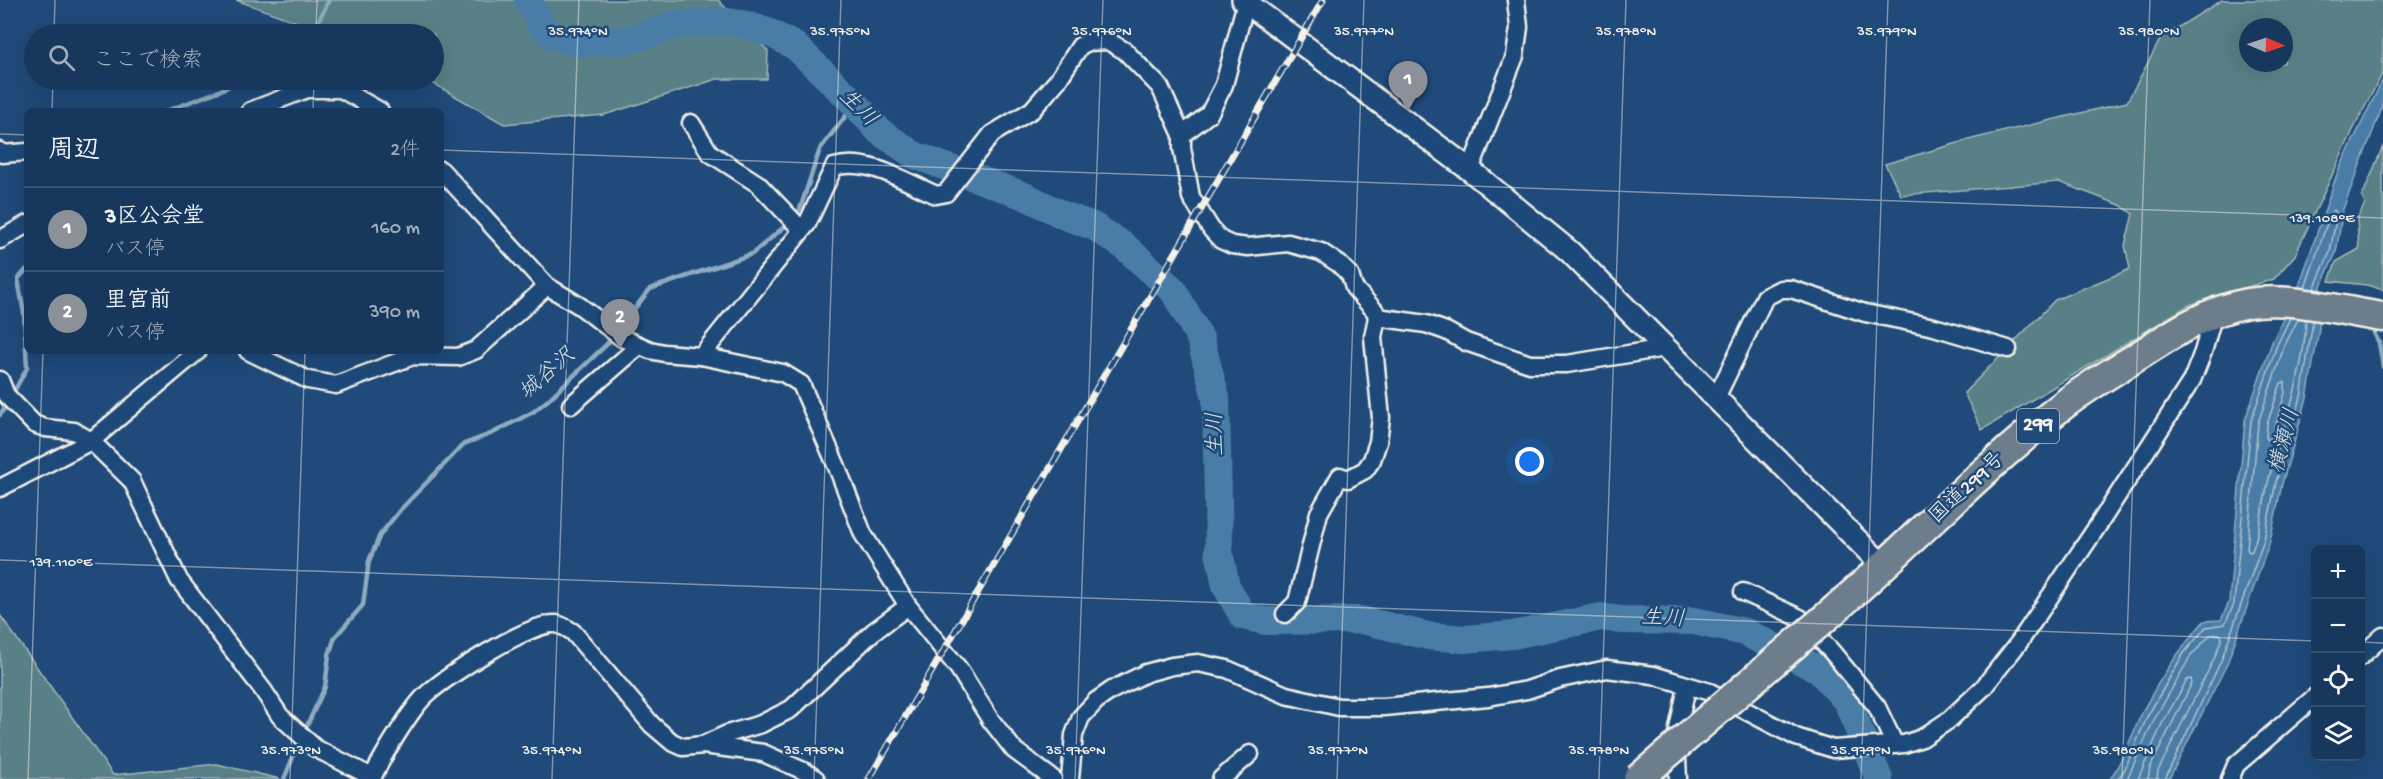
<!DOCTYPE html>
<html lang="ja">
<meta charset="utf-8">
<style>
body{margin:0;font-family:"Gochi Hand","Klee One",sans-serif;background:#244365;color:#f1f3f6}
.controls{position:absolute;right:18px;bottom:18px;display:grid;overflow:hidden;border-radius:9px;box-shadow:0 6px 24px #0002}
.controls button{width:54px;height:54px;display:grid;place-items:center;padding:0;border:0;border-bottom:2px solid #365272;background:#17385c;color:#f1f3f6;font:30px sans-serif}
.compass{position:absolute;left:2239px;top:18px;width:54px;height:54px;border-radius:50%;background:#17385c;box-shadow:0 6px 24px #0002;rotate:92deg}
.you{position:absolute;left:1530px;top:462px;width:21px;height:21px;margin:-15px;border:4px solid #fff;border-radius:50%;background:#1a73e8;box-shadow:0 0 0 9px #1a73e833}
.badge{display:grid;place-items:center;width:39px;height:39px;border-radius:50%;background:#8c9099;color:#fff;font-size:20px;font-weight:700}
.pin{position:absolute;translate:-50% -50px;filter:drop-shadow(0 2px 3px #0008)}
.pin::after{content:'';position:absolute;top:32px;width:21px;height:18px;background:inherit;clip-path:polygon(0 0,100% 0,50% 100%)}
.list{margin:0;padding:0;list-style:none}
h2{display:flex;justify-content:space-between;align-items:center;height:78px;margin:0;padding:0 24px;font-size:26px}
h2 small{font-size:20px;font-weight:400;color:#9eacbb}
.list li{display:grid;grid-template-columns:39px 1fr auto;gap:18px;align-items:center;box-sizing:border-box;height:84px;padding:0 24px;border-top:2px solid #365272}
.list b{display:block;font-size:22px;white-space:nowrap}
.list p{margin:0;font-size:20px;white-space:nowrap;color:#9eacbb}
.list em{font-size:20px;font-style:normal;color:#9eacbb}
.icon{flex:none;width:33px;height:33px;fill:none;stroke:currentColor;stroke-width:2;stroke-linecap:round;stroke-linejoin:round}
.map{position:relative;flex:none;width:2383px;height:779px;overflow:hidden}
.search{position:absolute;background:#17385c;box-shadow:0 6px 24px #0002;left:24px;top:24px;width:420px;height:66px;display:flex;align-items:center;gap:15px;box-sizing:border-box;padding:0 21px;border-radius:33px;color:#9eacbb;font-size:22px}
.panel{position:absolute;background:#17385c;box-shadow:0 6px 24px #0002;left:24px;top:108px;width:420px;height:246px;border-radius:9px}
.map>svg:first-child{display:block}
.green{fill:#588086;stroke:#a6b8b7;stroke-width:1.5;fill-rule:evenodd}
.water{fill:#4a7da7;stroke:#8eabc1;stroke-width:1.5}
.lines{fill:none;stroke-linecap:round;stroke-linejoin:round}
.shore{stroke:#b0c3ce;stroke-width:1.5}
.stream{stroke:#8eabc1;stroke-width:4.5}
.river{stroke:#4a7da7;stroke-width:28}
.minor-casing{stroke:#f4f1e8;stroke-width:21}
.tertiary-casing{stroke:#f4f1e8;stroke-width:26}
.trunk-casing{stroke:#f4f1e8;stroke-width:33}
.minor{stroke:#1f4a7a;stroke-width:16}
.tertiary{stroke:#1f4a7a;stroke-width:21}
.trunk{stroke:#6c7d8b;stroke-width:28}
.rail-casing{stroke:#f4f1e8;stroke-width:7}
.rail{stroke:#1f4a7a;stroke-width:4.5;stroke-dasharray:14;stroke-linecap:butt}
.trunk-bridge-casing{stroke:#f4f1e8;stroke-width:33;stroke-linecap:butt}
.trunk-bridge{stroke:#6c7d8b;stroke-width:28}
.ticks{fill:none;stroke:#f4f1e8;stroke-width:1.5;stroke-opacity:0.45}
.labels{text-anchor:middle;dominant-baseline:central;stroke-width:5;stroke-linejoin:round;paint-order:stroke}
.shield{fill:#1f4a7a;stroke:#b4bfc7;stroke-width:1.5}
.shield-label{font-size:20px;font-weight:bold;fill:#f4f1e8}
.street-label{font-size:21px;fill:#f4f1e8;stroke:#1f4a7a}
.water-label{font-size:22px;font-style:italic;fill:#dae0de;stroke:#1f4a7a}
.ticks-label{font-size:15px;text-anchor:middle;fill:#f4f1e8;stroke:#1f4a7a;stroke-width:5;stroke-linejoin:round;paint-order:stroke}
</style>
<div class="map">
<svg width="2383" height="779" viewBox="0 0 2383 779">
<rect width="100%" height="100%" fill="#1f4a7a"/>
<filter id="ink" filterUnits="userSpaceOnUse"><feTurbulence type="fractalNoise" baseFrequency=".0167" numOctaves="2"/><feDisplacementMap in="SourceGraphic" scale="12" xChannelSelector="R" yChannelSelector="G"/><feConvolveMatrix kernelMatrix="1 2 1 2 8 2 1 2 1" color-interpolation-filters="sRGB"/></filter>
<g filter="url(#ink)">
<g class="green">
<path d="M236,0H718L768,51L767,79H717L604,115L504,124L427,80H434V34H330Z"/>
<path d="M2222,0H2383V72L2354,128L2295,255L2274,279L2189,305L1982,430L1964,393L2055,300L2130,269L2125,245L2133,214L2120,205L2059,182L1901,195L1885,164L1972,139L2127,102L2161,38ZM2248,27H2284V63H2248Z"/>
<path d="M2383,146V290L2367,285L2329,281L2336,262L2359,249L2357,219L2365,204L2362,197Z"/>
<path d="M0,615L113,775L217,764L280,779H0Z"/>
</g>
<path class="water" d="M2383,79V105L2343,209L2336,253L2320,288L2319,329L2307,398L2282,484L2270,541L2227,664L2169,779H2110C2123,760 2131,738 2140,717C2157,682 2179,650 2204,621L2221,620L2229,602L2245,420L2272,342L2299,286L2337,174Z"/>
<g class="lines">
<g class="shore">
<path d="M2305,288L2331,212L2334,210L2337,214L2330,252L2314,289"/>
<path d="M2298,319L2284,347L2258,423L2247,549L2249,552L2252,551C2261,527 2263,502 2269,478C2284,426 2304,374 2306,320"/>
<path d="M2285,382V393L2272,438L2268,440L2266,437L2267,424L2281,383Z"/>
<path d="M2118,779L2125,769L2147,717L2184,653L2206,627L2225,624L2234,604L2251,421L2277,345L2290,318"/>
<path d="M2127,779L2154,720L2190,657L2210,635L2220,634L2222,638L2214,659L2158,771L2157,779"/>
<path d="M2138,779L2162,724L2187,680L2191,679L2192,683L2150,768L2148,779"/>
<path d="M2165,779L2221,661L2264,540L2276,482L2301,397L2313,321"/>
</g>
<g class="stream">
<path d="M305,34L318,22L329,0"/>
<path d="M166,111L219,91L241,80"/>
<path d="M795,216L800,209L820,149L855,104"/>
<path d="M2370,324L2379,343L2383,367"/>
<path d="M12,395L27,368L24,314L18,279L27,269"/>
<path d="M0,415L8,402"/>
<path d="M304,732L325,687L329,655L335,637L363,605L369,561L380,535L400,510L464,444L493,433L533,412L548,400L607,344L650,289L752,254L790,222"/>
<path d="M284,779L300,740"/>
</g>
<path class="river" d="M528,0L542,25L551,35L579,43L627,40L679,24L721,21L747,25L770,33L795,46L855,104L879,131L914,155L1027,197L1065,216L1093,226L1124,246L1173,290L1200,338L1216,398L1219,552L1226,586L1243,616L1266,621L1362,620L1428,636L1465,639L1513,635L1601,617L1621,620L1694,621L1745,632L1819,670L1847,701L1879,779"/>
<defs>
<g id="minor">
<path d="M250,111L307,89H341L380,111"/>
<path d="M691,123L710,153L758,184L802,230"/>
<path d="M1182,135L1209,114L1224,85L1246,2"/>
<path d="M0,151L2,154L27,152"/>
<path d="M441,170L547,286L580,306L622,338L650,350L664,353L701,356L783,373L801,384L837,467L863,534L908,606L959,669L990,719L1014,750L1053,779"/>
<path d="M1470,170L1515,56L1519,27L1516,0"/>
<path d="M0,240L27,224"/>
<path d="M248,351L308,380L336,385L413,356L458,357L476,350L547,286"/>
<path d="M701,356L807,224L834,167C868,157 906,182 936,195L946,193L992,134L1032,110L1058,80L1080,46L1088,42L1108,41L1125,51L1160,87L1182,135V148L1191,197L1211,229L1221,240L1232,245L1248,247L1288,243L1321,252L1339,264L1350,275L1354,288L1375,311L1377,317L1426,324L1446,331L1466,342L1530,364H1567L1665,348"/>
<path d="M0,380L6,395L34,424L45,428L74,431L91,441L132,481L179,580L263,690L280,716L315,748L372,777"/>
<path d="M1716,398L1765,297L1781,289H1791L1865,313L1934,327L2008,349"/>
<path d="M571,405L639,346"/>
<path d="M0,488L91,441L198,351"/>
<path d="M1743,592L1800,618L1832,652L1877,707L1895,745"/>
<path d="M1285,614L1297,602L1319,513L1340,476L1348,479L1365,470L1372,460L1378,442L1381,418L1373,337L1377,317"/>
<path d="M2360,657L2383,636"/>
<path d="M703,745L727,734L761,724L791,709L873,632L908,606"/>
<path d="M372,779C379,761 413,706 427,694C448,675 530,622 556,624C562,625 568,629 573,632L652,725L672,742L683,747L703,745L763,753L806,772L816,779"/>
<path d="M1070,779L1074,735L1081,717L1096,701L1112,690L1146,673L1172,666L1198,663L1227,669L1286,695L1339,707H1384L1488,697L1527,690L1560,679L1607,669L1653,675L1710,692L1796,737L1833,749L1904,744L1922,738L1949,720L1983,688L2020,641L2097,527L2192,380L2203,352L2214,313"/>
<path d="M1221,779L1250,754"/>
<path d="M1678,779L1676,738L1687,687"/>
<path d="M2230,779L2236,765L2316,696"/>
</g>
<path id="tertiary" d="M1243,0L1470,170L1569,251L1884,567"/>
<path id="trunk" d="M1825,618C1907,548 1981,468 2066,403C2088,386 2114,371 2138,356C2172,334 2208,310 2248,303C2290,296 2341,311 2383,317"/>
</defs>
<use href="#minor" class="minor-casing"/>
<use href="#tertiary" class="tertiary-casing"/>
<use href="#trunk" class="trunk-casing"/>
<use href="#minor" class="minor"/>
<use href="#tertiary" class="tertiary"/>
<use href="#trunk" class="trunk"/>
<defs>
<path id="rail" d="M869,779L1323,0"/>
</defs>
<use href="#rail" class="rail-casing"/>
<use href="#rail" class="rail"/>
<defs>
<path id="trunk-bridge" d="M1638,779L1825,618"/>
</defs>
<use href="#trunk-bridge" class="trunk-bridge-casing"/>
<use href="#trunk-bridge" class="trunk-bridge"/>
</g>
</g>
<path class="ticks" d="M54,34L55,0M316,34L317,0M52,111L53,80M313,111L314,80M0,134L27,135M441,150L2383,218M0,560L2316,641M2360,642L2383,643M28,779L43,351M290,779L305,351M552,779L579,0M814,779L841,0M1075,779L1103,0M1337,779L1364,0M1599,779L1626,0M1861,779L1888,0M2122,779L2150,0"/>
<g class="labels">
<rect class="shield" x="2017" y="409" width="42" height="34" rx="4.5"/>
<g class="shield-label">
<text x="2038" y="426">299</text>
</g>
<g class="street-label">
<text transform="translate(1968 489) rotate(-43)">国道299号</text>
</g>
<g class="water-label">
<text transform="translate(857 109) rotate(45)">生川</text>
<text transform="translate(548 375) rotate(-41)">城谷沢</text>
<text transform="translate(1217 434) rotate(-91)">生川</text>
<text transform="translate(2286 441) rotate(-75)">横瀬川</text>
<text transform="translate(1663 620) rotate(3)">生川</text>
</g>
</g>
<g class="ticks-label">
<text x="578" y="35">35.974°N</text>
<text x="840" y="35">35.975°N</text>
<text x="1102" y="35">35.976°N</text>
<text x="1364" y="35">35.977°N</text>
<text x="1626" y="35">35.978°N</text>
<text x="1887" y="35">35.979°N</text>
<text x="2149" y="35">35.980°N</text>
<text x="2322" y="222">139.108°E</text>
<text x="61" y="566">139.110°E</text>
<text x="291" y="754">35.973°N</text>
<text x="552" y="754">35.974°N</text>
<text x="814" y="754">35.975°N</text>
<text x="1076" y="754">35.976°N</text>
<text x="1338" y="754">35.977°N</text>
<text x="1599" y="754">35.978°N</text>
<text x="1861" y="754">35.979°N</text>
<text x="2123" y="754">35.980°N</text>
</g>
</svg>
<div class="controls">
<button>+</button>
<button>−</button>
<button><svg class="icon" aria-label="locate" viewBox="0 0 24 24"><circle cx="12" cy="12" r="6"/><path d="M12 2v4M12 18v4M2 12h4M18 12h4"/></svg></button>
<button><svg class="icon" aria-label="layers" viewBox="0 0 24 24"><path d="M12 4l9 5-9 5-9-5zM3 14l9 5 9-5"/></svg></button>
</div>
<svg class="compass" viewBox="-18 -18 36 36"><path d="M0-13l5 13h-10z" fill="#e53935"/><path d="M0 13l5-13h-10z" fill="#9eacbb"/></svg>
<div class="you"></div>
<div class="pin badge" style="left:1408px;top:111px">1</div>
<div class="pin badge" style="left:620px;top:349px">2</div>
<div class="search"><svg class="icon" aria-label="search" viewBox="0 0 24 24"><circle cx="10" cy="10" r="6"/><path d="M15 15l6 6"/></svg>ここで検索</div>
<section class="panel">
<h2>周辺<small>2件</small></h2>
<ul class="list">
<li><span class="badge">1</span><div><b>3区公会堂</b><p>バス停</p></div><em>160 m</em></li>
<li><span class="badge">2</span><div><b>里宮前</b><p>バス停</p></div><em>390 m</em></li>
</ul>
</section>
</div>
